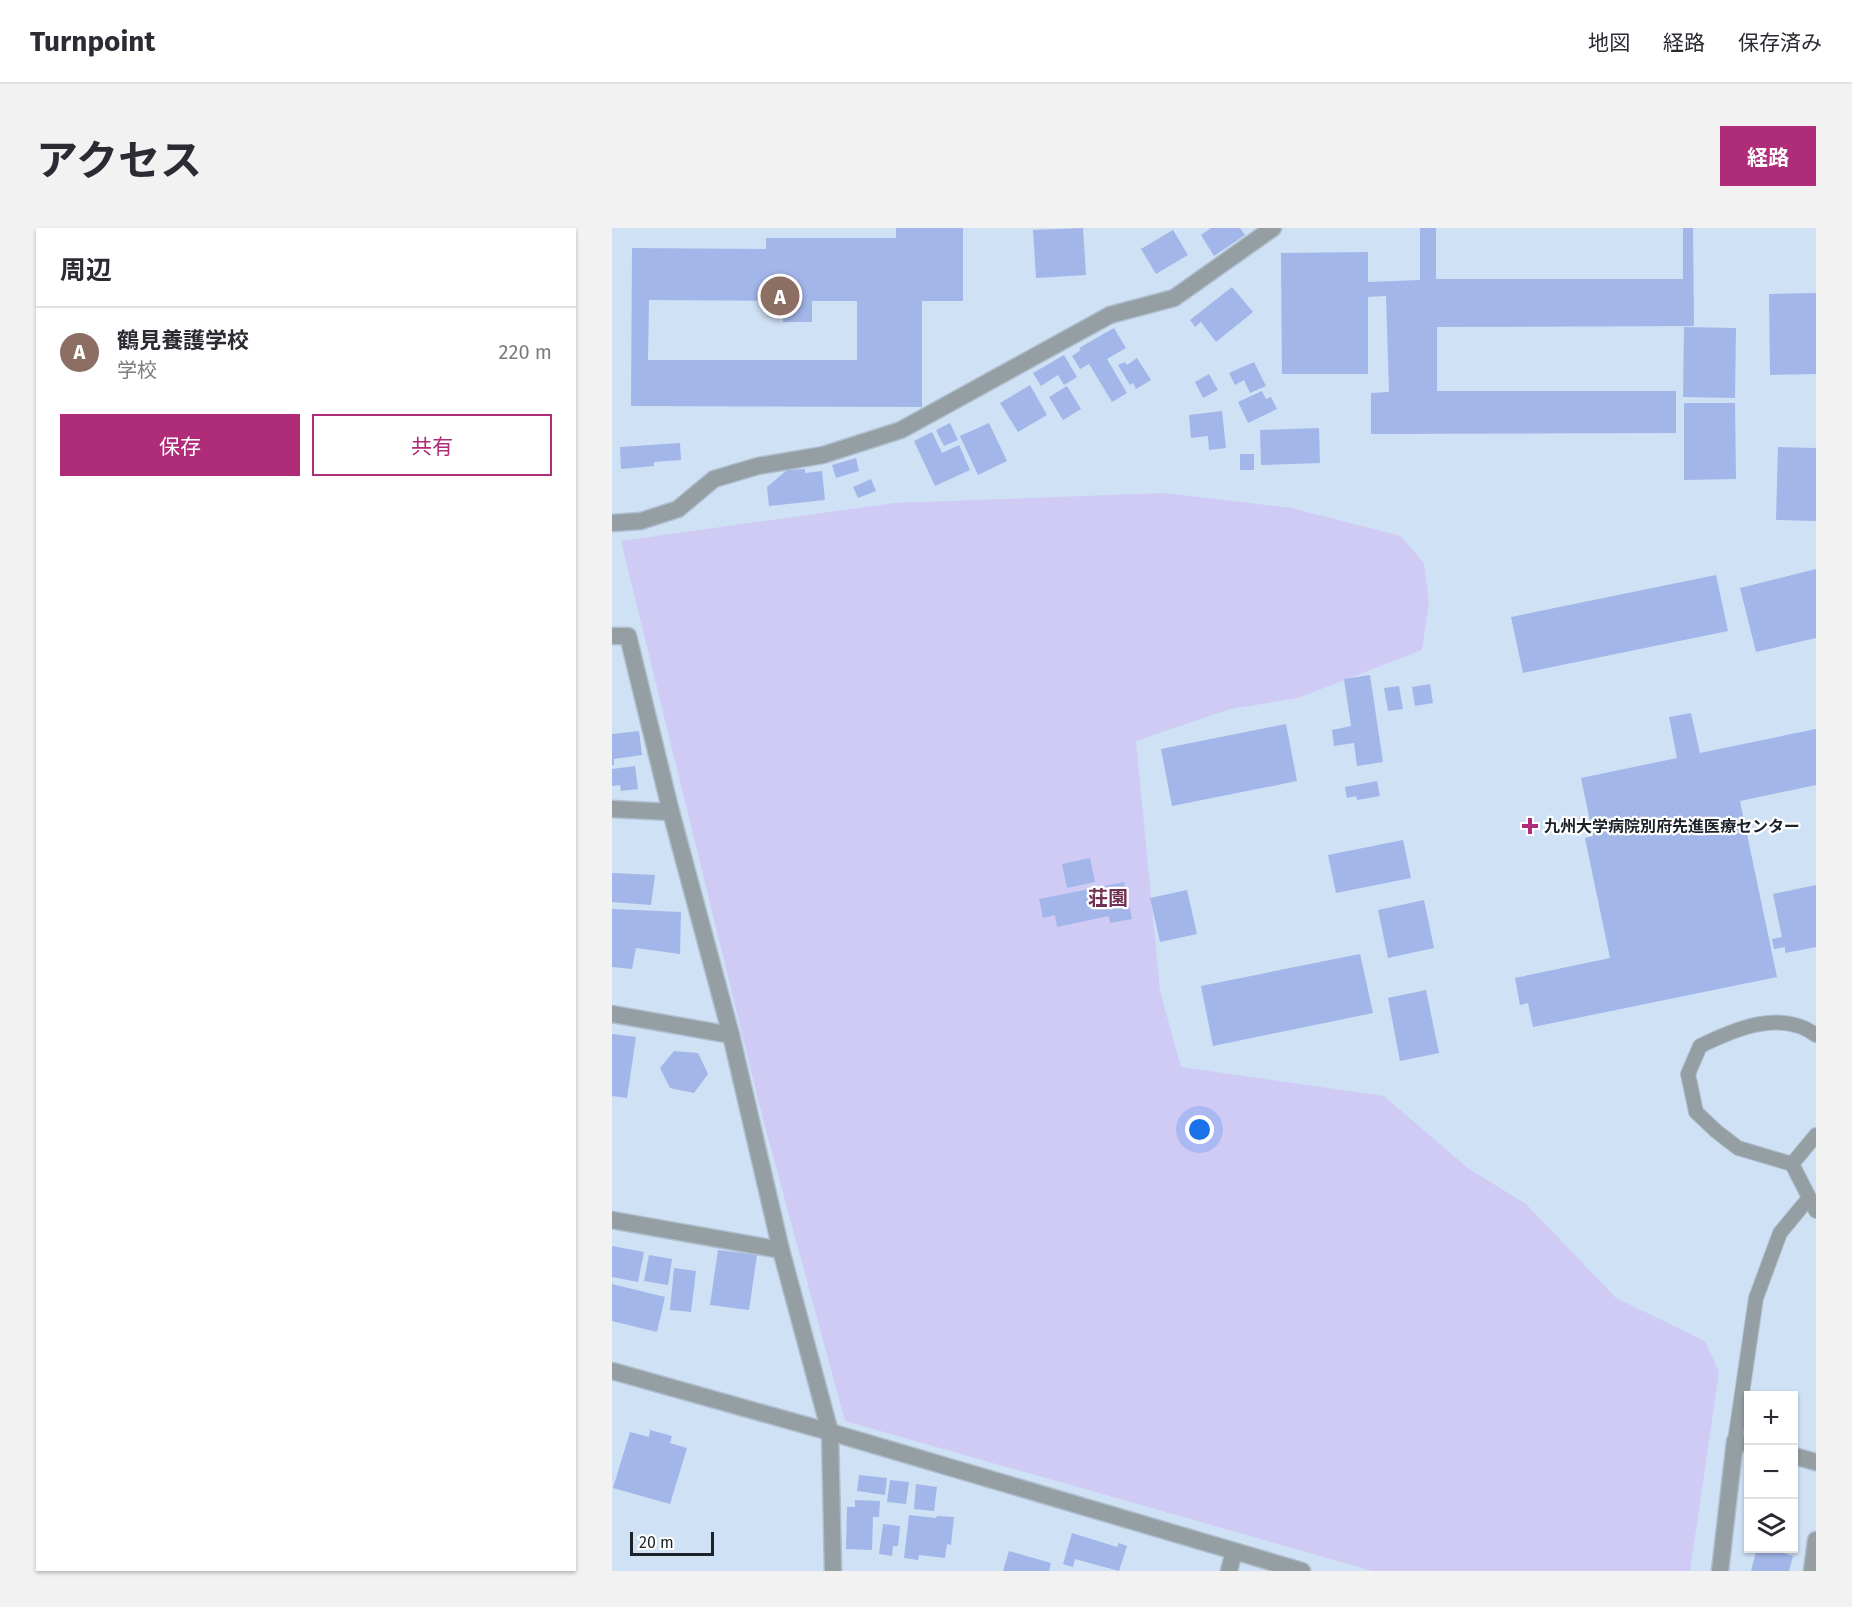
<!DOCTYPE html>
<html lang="ja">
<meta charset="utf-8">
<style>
body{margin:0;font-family:"Fira Sans","Noto Sans JP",sans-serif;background:#f2f2f3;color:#2b2b33}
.controls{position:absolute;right:18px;bottom:18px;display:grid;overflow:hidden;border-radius:0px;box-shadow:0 2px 4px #0004}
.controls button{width:54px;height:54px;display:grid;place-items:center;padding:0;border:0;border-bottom:2px solid #e1e1e2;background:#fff;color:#2b2b33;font:30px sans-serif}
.scale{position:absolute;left:18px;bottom:15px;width:84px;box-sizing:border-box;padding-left:6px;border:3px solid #1c2229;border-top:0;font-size:16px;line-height:21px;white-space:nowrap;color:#1c2229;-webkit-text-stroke:4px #fff;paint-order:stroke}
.you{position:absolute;left:588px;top:902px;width:21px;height:21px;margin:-15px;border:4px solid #fff;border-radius:50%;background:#1a73e8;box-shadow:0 0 0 9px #1a73e833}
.badge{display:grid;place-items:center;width:39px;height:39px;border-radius:50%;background:#af2d78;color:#fff;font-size:20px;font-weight:700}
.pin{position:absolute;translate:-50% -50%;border:3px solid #fff;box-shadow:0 2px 6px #0006}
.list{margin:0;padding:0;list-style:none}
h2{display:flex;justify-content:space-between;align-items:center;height:78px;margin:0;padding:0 24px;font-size:26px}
h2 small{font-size:20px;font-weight:400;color:#7c7c81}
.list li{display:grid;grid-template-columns:39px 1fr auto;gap:18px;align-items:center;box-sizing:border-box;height:90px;padding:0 24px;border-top:2px solid #e1e1e2}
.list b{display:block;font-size:22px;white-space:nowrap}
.list p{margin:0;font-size:20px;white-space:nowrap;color:#7c7c81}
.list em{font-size:20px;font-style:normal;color:#7c7c81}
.actions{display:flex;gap:12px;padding:18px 24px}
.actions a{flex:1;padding:14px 0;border:2px solid #af2d78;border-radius:0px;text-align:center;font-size:21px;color:#af2d78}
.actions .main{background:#af2d78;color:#fff}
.icon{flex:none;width:33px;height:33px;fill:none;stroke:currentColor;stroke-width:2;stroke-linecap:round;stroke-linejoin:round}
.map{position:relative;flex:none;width:1204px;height:1343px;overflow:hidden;border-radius:0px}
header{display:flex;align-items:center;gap:36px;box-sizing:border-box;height:84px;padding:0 30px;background:#fff;border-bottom:2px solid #e1e1e2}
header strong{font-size:28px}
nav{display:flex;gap:33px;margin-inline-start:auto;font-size:21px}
.intro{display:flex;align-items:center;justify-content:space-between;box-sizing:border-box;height:144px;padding:0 36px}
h1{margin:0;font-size:42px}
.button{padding:15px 27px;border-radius:0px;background:#af2d78;color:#fff;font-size:21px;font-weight:700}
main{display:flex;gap:36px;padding:0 36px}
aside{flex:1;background:#fff;border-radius:0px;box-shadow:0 2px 4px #0004}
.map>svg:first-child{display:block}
.green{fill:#cfcbf5}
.building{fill:#a3b6e9;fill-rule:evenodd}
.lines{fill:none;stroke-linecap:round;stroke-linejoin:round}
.service-casing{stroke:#afbfcf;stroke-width:16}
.minor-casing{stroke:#afbfcf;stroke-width:19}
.service{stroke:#949ea3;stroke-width:14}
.minor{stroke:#949ea3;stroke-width:16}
.poi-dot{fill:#af2d78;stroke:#fff;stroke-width:2}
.labels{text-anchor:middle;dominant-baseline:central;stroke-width:4.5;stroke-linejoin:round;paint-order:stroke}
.poi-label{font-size:16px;font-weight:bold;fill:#1c2229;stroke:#fff;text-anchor:start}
.quarter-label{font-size:20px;font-weight:bold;fill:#703051;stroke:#fff}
</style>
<header>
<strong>Turnpoint</strong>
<nav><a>地図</a><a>経路</a><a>保存済み</a></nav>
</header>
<div class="intro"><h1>アクセス</h1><a class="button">経路</a></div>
<main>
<aside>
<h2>周辺<small></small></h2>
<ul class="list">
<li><span class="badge" style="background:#8d6e63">A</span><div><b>鶴見養護学校</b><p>学校</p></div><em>220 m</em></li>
</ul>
<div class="actions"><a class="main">保存</a><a>共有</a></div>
</aside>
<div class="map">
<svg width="1204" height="1343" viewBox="0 0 1204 1343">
<rect width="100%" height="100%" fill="#cfe1f4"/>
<path class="green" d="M553,265L679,280L789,308L812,335L817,374L810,422L686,470L618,481L524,513L548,763L569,839L772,868L857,941L914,976L1004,1070L1093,1113L1107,1144L1078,1343H761L233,1193L151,891L9,313L282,275Z"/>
<g class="building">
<path d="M284,0H351V73H310V179L19,178L20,20L154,21V10H284ZM37,72L171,73V94H200V73H245V132H36Z"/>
<path d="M471,0L474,47L424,50L421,2Z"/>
<path d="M599,0H628L633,7L602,28L589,7Z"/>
<path d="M808,0H824V51H1071V0H1081L1082,98L825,99V163H1064V205L759,206V165L777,164L774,68L756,69V146H670L669,25L756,24V54L808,52Z"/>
<path d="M561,2L576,27L544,46L529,21Z"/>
<path d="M620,59L641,84L604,114L589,94L583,99L578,92Z"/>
<path d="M1204,65V146L1158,147L1157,66Z"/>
<path d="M1072,99L1124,100L1123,170L1071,169Z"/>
<path d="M502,100L514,120L495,131L515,165L500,174L477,136L468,141L460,128L469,122L467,120Z"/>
<path d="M452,127L465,149L452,157L446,147L429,158L421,145Z"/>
<path d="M525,130L539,152L524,161L521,155L518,157L506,137L513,134L515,137Z"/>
<path d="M642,134L654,158L638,165L632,152L623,157L617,145Z"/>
<path d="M597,146L606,162L591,170L583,154Z"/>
<path d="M418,157L435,187L406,204L388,175Z"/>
<path d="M455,158L469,181L451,192L437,169Z"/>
<path d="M650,163L654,171L659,169L665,181L636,195L626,174Z"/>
<path d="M1072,175H1123L1124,251L1072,252Z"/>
<path d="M610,183L614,220L597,222L596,208L579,210L577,187Z"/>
<path d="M338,195L346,212L332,218L324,202Z"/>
<path d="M377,195L395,233L366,247L348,208Z"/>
<path d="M707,200L708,235L649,237L648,202Z"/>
<path d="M320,204L330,225L347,217L358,242L323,258L302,213Z"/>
<path d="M68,215L69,232L42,234V238L9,241L8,219Z"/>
<path d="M1166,219L1204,220V293L1164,292Z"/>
<rect x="628" y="226" width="14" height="16"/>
<path d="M244,230L247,243L224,250L220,237Z"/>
<path d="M193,241V245L210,243L213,272L157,278L155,259L175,242Z"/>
<path d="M259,251L264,263L246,270L241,259Z"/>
<path d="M1204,341V410L1144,424L1128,360Z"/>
<path d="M1104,347L1116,403L911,445L899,389Z"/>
<path d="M758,447L771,534L745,538L742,515L722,518L720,502L739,498L732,451Z"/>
<path d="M818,456L821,475L803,478L800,459Z"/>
<path d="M787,458L791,481L776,483L772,460Z"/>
<path d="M1079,485L1088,525L1204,501V557L1128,573L1165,749L921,799L916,775L908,777L903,750L998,730L973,610L981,608L969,550L1065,530L1057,489Z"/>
<path d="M674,496L685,553L560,578L549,521Z"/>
<path d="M27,503L30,527L2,531V537H0V506Z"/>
<path d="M23,538L26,561L9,563L8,557L0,558V541Z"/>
<path d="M765,553L768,568L745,572L744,568L735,570L733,559Z"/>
<path d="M791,612L799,650L724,665L716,627Z"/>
<path d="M478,630L483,654L455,660L450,636Z"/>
<path d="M0,645L43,647L39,677L0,674Z"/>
<path d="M512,654L520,691L498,695L497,688L445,699L443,687L431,690L427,671Z"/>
<path d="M1204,657V719L1173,725V719L1162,721L1160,711L1170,709L1161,666Z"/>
<path d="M575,662L585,706L548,714L538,670Z"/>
<path d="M812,672L822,720L776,730L766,682Z"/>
<path d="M0,681L69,684L68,726L24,720L20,741L0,739Z"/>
<path d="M748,726L761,785L601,818L589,758Z"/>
<path d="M814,762L827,825L788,833L776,770Z"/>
<path d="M0,806L24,809L15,870L0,868Z"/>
<path d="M62,823L86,825L96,846L82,865L58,860L48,840Z"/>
<path d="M0,1018L32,1024L26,1054L0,1049Z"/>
<path d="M106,1022L145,1027L137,1082L98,1077Z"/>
<path d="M37,1027L60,1031L56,1057L32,1053Z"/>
<path d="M62,1040L84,1043L79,1084L58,1082Z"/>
<path d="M0,1056L53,1069L45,1104L0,1093Z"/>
<path d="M38,1202L60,1208L58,1215L75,1220L58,1276L1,1260L18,1204L37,1209Z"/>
<path d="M247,1247L275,1250L273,1267L245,1263Z"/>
<path d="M278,1252L297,1254L294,1276L275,1274Z"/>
<path d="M304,1256L325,1259L322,1283L302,1281Z"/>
<path d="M243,1272L268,1273L267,1289H261L260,1322L234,1321L235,1279H243Z"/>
<path d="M297,1287L324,1290L325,1288L342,1289L339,1317L335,1316L333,1330L307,1327L306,1332L292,1330Z"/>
<path d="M271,1296L288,1298L286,1318H281L280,1328L267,1326Z"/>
<path d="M460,1305L505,1319L507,1315L515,1318L507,1343L463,1331L461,1339L451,1336Z"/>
<path d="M1145,1320H1155L1181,1328L1177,1343H1139Z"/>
<path d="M397,1323L439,1335L437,1343H391Z"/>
</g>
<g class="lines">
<defs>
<g id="service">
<path d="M1204,807C1168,781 1123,801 1088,818L1076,846L1084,884L1104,903L1126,920L1180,936L1204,983"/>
<path d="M1180,936L1204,907"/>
<path d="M1123,1213L1144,1070L1168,1005L1197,970"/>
</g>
<g id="minor">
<path d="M0,295L29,293L66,281L102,251L146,238L211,227L289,202L498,87L562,70L661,0"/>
<path d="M0,408H16L59,584L119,807L169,1022L218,1204L221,1343"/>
<path d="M0,581L59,584"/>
<path d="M0,786L119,807"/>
<path d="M0,992L169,1022"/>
<path d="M0,1143L218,1204L690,1343"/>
<path d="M1182,1228L1204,1234"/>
<path d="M617,1343L622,1323"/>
<path d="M1108,1343L1123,1213L1136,1216"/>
<path d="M1200,1343L1204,1312"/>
</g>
</defs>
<use href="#service" class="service-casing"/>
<use href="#minor" class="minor-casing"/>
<use href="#service" class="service"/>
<use href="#minor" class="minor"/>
</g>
<path class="poi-dot" d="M915 589h6v6h6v6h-6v6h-6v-6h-6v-6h6z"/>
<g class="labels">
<g class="poi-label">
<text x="932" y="598">九州大学病院別府先進医療センター</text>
</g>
<g class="quarter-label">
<text x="496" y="670">荘園</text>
</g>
</g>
</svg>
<div class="controls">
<button>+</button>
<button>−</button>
<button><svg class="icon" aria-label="layers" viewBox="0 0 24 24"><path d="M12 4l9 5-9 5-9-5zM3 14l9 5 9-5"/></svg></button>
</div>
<div class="scale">20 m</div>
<div class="you"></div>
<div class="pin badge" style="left:168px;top:68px;background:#8d6e63">A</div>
</div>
</main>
